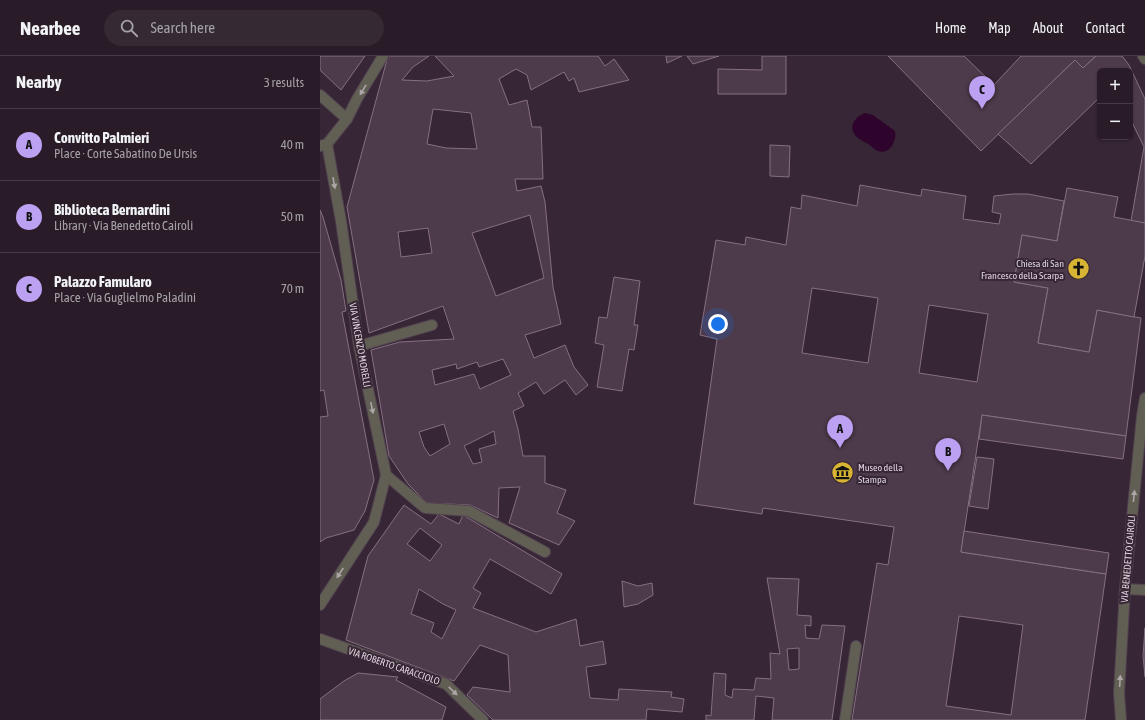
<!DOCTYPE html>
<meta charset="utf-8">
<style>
body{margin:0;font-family:"Asap Condensed",sans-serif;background:#352934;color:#f1f3f6}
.controls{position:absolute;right:12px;top:12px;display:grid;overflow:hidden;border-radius:6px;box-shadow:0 1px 3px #0004}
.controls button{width:36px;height:36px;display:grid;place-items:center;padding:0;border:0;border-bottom:1px solid #453a45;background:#291c28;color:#f1f3f6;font:20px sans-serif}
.you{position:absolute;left:398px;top:268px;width:14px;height:14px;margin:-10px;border:3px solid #fff;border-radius:50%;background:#1a73e8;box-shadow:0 0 0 6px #1a73e833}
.badge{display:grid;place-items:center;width:26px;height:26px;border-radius:50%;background:#bca0f2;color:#111;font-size:13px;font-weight:700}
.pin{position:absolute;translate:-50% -33px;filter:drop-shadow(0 1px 2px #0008)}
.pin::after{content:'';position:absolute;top:21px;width:14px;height:12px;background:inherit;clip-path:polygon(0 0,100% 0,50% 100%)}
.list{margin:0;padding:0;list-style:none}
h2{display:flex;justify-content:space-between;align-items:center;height:52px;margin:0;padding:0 16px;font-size:17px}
h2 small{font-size:13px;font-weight:400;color:#a5a1a8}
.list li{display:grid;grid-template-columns:26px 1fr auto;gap:12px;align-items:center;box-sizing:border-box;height:72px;padding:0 16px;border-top:1px solid #453a45}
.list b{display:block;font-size:15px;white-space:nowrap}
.list p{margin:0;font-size:13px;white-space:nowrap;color:#a5a1a8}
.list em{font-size:13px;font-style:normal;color:#a5a1a8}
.icon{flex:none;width:22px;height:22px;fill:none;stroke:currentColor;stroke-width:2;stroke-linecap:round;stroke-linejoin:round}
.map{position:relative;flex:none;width:825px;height:664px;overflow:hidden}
header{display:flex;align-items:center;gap:24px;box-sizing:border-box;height:56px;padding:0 20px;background:#291c28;border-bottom:1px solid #453a45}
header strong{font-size:19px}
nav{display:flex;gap:22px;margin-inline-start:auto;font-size:14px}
.search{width:280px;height:36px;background:#352934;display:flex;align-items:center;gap:10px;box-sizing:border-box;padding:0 14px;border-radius:22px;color:#a5a1a8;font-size:15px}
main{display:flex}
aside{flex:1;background:#291c28}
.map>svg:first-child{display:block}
.water{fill:#2f042c}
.building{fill:#4d3a4a;stroke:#857081;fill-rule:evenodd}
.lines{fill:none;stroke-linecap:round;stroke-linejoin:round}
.minor-casing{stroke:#524250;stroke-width:12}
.minor{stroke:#615e54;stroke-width:10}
.oneway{fill:#ada5a6}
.labels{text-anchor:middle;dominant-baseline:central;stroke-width:4;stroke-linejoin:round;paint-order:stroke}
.poi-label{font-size:10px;fill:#dfd4dd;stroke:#372635;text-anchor:end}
.street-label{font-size:10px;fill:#dfd4dd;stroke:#372635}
</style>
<header>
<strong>Nearbee</strong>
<div class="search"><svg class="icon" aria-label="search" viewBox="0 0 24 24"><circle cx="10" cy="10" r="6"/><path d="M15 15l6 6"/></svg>Search here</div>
<nav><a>Home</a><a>Map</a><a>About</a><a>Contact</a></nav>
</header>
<main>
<aside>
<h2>Nearby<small>3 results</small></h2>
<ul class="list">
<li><span class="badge">A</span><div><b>Convitto Palmieri</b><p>Place · Corte Sabatino De Ursis</p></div><em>40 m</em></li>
<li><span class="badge">B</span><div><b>Biblioteca Bernardini</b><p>Library · Via Benedetto Cairoli</p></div><em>50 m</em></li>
<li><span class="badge">C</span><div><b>Palazzo Famularo</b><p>Place · Via Guglielmo Paladini</p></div><em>70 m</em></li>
</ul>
</aside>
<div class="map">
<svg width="825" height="664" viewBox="0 0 825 664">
<rect width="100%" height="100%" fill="#372635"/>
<path class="water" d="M545,57L553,59L575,75C577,85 570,99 558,95C555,94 551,90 548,88C543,85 538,83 535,79C528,70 536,60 545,57Z"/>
<g class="building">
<path d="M0,0H45L21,34L0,14Z"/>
<path d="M68,0H109L93,11L82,24L107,25L134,20L115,0H278L285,10L294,3L309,24L259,36L254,22L249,25L244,16L211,34L207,19L196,13L179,23L189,49L207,44L212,71H221L223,123H195L197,135L221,130L225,146L233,231L241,268L205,279L214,302L245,289L254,311L268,329L256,339L245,324L224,338L216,326L198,337L204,350L193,355L198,373L203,400H225V427L246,434L237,457L255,465L239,489L189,467L200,431L179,432L178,462L150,449L107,447L88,428L69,400L51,294L80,286L134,283L123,250L49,277L27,151ZM113,53L151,57L157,93L126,92L107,88ZM210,159L224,222L176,240L152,177ZM108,172L112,197L81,201L78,176ZM183,303L191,319L160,333L154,318L115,329L112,314L136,308L137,313L157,306L159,311ZM124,368L130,388L110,400L104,391L99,376ZM174,375L176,388L159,393L162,406L153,408L144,390Z"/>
<path d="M346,0H362L347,7Z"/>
<path d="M367,0H399L373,8Z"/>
<path d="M442,0H466V38H398V13L442,14Z"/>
<path d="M568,0H644L674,29L701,0H776L763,12L755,4L661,95Z"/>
<path d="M776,0H802L809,9L825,43V167L811,165L824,91L810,62V15H780V41L711,108L678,78L755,4L763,12Z"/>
<path d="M450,89L470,90L469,121L450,120Z"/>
<path d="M540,129L601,140L602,133L646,140L643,163L679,168L681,158L672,156L674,140L693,138H708L744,145L737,185L702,179L694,226L728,232L718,287L769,296L777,254L821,262L806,380L662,359L641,496L786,518L765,664H532L557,507L568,509L574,471L443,452L442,458L374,448L397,283L380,279L396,184L425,189L426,181L466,189L471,151L481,153L482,139L537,150ZM492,232L558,242L548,307L482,297ZM609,249L668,258L657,326L599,317ZM639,560L703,569L691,659L626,650Z"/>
<path d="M747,132L798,141L794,161L825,167V200L814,261L777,254L769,296L718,287L728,232L694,226L702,179L737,185Z"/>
<path d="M0,154L3,161L21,224L26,255L22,256L54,424L45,455L34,474L6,482L0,486V361L8,360L4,334L0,335Z"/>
<path d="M294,221L320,225L314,269H318L314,294L309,293L302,335L277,331L284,289L275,287L279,261L287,262Z"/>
<path d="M662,359L806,380L803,403L659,383Z"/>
<path d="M657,401L674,403L668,453L649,450Z"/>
<path d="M84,449L111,468L119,458L139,468L143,459L242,518L231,538L170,503L153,532L161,537L153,552L216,576L256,563L260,590L283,585L286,608L266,611L270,642L298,644L299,633L352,636L351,641L364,643L362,656L327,653L326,664H173L147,639L153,631L190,636L188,599L160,589L134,625L26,584L48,500ZM100,472L122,489L110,505L87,488ZM99,533L123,548L136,554L122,583L111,576L114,567L91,558Z"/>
<path d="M644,475L789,497L786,518L641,496Z"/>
<path d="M447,522L479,523L477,559L491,560V570L485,569L486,582L499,583L502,569L525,570L512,664H452L454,642L436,640L434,664H386V659L391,660L394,617L406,618L405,639L412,642L413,633L434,634L436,622L451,623L450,597L460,598ZM479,592V613L469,614L467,593Z"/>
<path d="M302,525L318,530L332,527L333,539L318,548L304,551Z"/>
<path d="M825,572V621L823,600Z"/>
<path d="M38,617L78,621L76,624L126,651L122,664H0V643L24,625Z"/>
</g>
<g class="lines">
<defs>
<g id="minor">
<path d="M823,0L825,3"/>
<path d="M0,39L27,63"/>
<path d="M0,90L7,88L27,63L37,43L63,0"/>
<path d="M39,290L112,269"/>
<path d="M66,419L105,452L149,455L225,496"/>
<path d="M805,533L825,534"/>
<path d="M0,549L54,466L66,419L39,290L21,165L7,88"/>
<path d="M0,583L126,628L163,664"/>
<path d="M525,664L536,590"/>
<path d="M801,664L799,637L805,533L822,360L825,342"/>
</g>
</defs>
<use href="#minor" class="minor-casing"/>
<use href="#minor" class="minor"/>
</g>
<defs><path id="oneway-solid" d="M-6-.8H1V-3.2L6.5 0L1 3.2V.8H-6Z"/></defs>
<g class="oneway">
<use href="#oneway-solid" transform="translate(43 34) rotate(121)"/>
<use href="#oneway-solid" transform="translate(14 127) rotate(80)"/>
<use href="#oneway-solid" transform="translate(52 352) rotate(78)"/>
<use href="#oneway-solid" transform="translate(814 440) rotate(-84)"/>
<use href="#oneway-solid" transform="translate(20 517) rotate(123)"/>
<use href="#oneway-solid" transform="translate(800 625) rotate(-87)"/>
<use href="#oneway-solid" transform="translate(133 635) rotate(44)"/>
</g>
<defs>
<symbol id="church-disc" viewBox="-11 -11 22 22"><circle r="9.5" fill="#d8b434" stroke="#372635"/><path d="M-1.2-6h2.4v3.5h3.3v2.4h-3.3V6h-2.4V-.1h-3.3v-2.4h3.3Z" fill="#111"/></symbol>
<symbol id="museum-disc" viewBox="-11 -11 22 22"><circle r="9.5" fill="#d8b434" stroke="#372635"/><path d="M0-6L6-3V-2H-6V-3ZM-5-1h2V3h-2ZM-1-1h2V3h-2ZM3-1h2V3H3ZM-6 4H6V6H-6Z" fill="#111"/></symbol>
</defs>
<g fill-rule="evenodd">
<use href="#church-disc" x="746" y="200" width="25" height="25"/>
<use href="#museum-disc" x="510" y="404" width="25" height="25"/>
</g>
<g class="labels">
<g class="poi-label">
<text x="744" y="207">Chiesa di San<tspan x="744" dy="12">Francesco della Scarpa</tspan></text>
<text x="538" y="411" text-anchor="start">Museo della<tspan x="538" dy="12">Stampa</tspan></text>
</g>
<g class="street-label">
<text transform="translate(40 289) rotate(80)">VIA VINCENZO MORELLI</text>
<text transform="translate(808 503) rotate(-85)">VIA BENEDETTO CAIROLI</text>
<text transform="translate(74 610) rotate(19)">VIA ROBERTO CARACCIOLO</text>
</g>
</g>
</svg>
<div class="controls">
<button>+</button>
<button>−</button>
</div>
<div class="you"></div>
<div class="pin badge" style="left:520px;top:392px">A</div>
<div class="pin badge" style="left:628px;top:415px">B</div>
<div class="pin badge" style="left:662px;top:53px">C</div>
</div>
</main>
